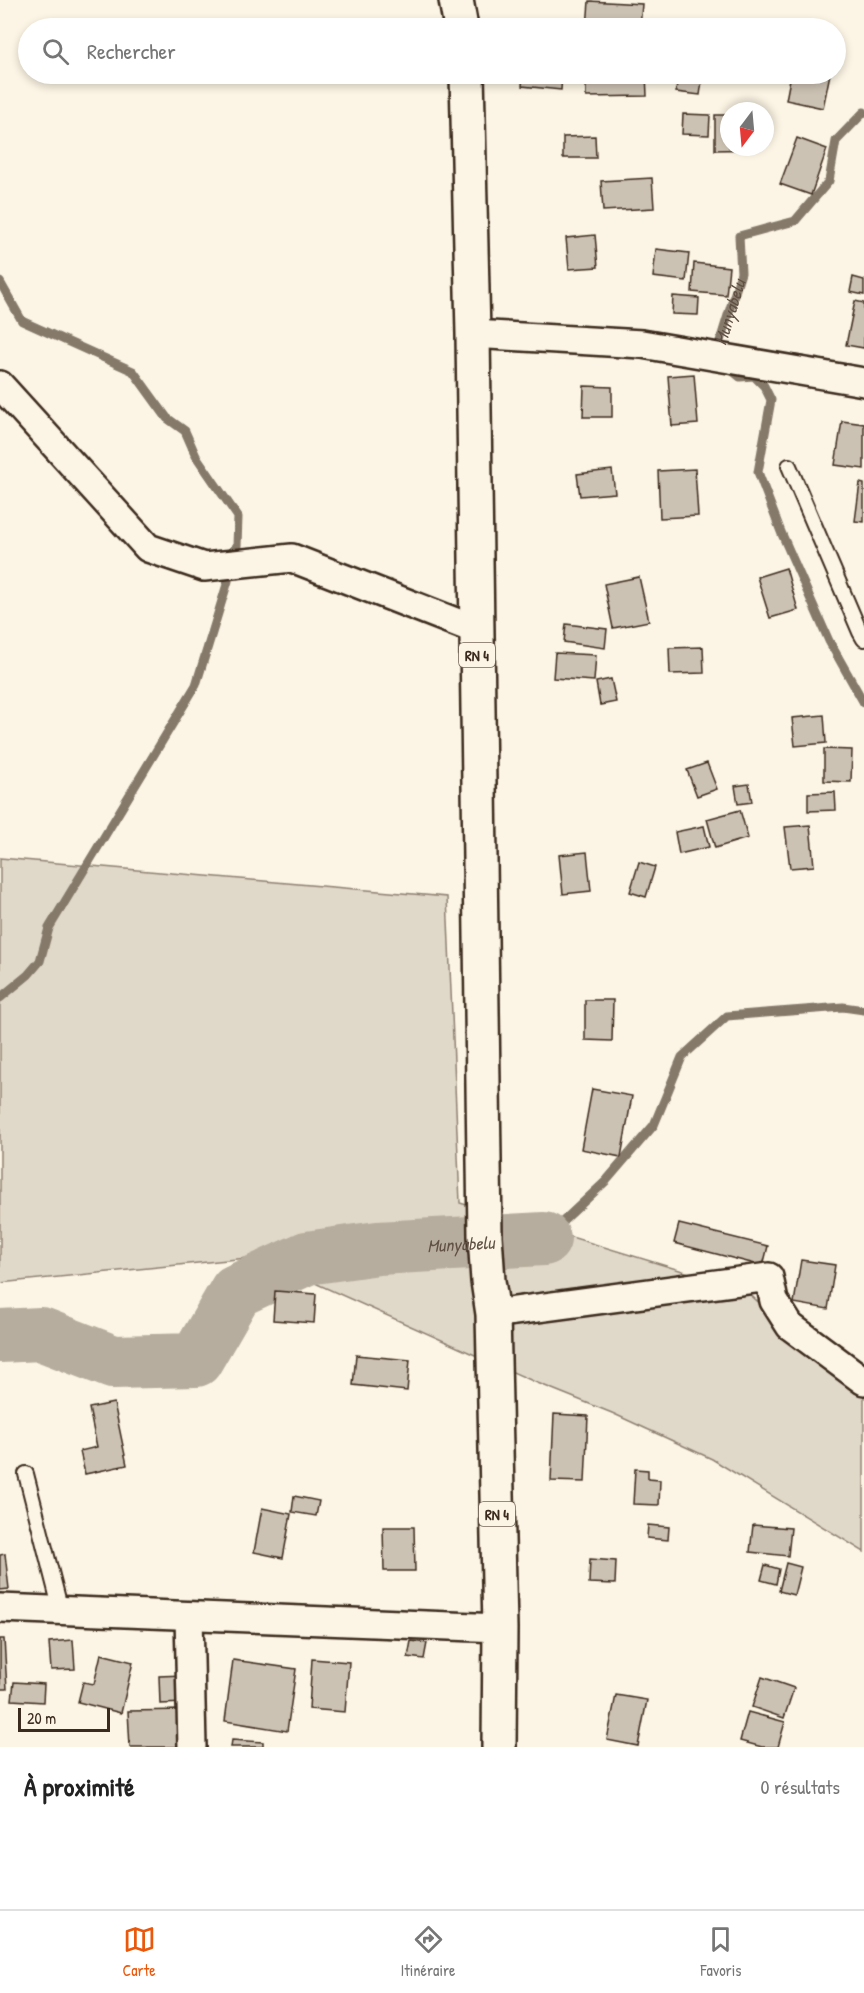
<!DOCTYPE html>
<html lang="fr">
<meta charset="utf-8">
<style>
body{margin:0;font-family:"Patrick Hand",sans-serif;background:#f2f2f2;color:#222}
.compass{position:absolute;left:720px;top:102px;width:54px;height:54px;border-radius:50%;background:#fff;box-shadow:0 3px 9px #0003;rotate:196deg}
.scale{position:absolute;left:18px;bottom:15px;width:92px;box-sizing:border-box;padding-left:6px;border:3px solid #3b2a1e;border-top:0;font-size:16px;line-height:21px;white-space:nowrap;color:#3b2a1e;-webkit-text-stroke:4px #fcf5e5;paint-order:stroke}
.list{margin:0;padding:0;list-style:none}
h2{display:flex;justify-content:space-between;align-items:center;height:78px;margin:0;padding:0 24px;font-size:26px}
h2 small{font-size:20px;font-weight:400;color:#767676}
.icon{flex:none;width:33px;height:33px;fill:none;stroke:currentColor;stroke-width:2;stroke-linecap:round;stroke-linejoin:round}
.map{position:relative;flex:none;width:864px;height:1747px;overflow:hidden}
.search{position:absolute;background:#fff;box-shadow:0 3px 9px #0003;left:18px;right:18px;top:18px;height:66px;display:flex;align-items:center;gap:15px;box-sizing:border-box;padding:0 21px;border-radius:33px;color:#767676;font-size:22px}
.sheet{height:162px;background:#fff}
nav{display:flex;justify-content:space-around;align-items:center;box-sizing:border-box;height:84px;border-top:2px solid #e0e0e0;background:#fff;font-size:16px;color:#767676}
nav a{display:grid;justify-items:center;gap:3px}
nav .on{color:#ea580c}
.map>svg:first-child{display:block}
.green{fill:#e0d8c8;stroke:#8e8173;stroke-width:1.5}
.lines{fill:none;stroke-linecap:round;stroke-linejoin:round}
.stream{stroke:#85796b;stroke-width:9}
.river{stroke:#b7ad9e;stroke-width:54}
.building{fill:#ccc2b3;stroke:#3b2a1e;stroke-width:1.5}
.service-casing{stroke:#3b2a1e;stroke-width:18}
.minor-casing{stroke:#3b2a1e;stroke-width:32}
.trunk-casing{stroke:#3b2a1e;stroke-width:38}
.service{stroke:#fcf5e5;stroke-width:14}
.minor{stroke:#fcf5e5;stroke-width:27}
.trunk{stroke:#fcf5e5;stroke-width:33}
.labels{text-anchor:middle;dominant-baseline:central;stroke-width:4.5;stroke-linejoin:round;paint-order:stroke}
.shield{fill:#fcf5e5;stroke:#75675a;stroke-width:1.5}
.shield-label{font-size:15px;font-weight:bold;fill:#3b2a1e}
.water-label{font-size:18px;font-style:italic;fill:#605144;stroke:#fcf5e5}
</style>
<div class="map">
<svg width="864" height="1747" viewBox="0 0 864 1747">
<rect width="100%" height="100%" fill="#fcf5e5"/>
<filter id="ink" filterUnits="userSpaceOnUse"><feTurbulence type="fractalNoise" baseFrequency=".0167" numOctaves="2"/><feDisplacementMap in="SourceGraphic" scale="12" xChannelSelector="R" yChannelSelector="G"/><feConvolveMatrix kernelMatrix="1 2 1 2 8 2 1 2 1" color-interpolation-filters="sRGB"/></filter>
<g filter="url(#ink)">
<path class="green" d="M0,858L447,897L460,1203L745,1290L825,1362L864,1393V1552L712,1459L612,1413L535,1382L257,1257L0,1283Z"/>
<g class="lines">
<g class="stream">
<path d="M0,282L22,321L133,371L167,418L185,431L196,456L238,517L237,546L227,557"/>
<path id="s1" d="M716,354L741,273L739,236L795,221L829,181L836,141L864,112"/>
<path d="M729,368L740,377L754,376L764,386L771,400L758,472L781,532L829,641L864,703"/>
<path d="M0,998L28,975L40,961L49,928L196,685L228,581"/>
<path d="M544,1239L606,1181L654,1125L682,1057L727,1016L843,1007L864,1010"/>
</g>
<path class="river" id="s2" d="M0,1336L41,1334L113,1362L196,1360L236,1291L307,1258L378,1248L544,1239"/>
</g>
<g class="building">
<path d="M589,1L642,4L640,28H587Z"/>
<path d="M523,74H562L561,90L522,86Z"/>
<path d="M586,74H646L647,96L586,97Z"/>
<path d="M678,74H703L700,95L676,92Z"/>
<path d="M791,74H830L823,108L786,100Z"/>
<path d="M683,114L710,115L709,135L682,134Z"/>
<path d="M715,115H729V147H762V149L715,150Z"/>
<path d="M595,136L596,158H563V137Z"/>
<path d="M797,138L827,149L811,195L780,184Z"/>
<path d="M652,178L654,208L603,211L601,181Z"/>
<path d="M595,235L598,267L569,269L566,238Z"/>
<path d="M656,249L689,253L686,281L653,277Z"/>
<path d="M694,263L729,267L726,295L692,292Z"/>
<path d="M853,277L864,280V295L850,292Z"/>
<path d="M673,296L699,298L698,315L672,314Z"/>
<path d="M855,301L864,303V348L846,345Z"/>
<path d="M694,374L698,424L672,426L668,376Z"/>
<path d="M584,386L612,387V417H583Z"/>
<path d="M842,421L864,424V469L835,465Z"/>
<path d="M695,469L698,516L660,518L658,471Z"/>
<path d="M612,470L615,493L580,496L577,474Z"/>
<path d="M860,483L864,484V522L855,521Z"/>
<path d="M786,568L798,610L770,618L757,577Z"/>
<path d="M639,577L649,621L613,628L604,584Z"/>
<path d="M566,624L607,629L605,648L564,642Z"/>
<path d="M703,647L704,673L670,674L669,648Z"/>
<path d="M555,653L596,655L594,681L553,678Z"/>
<path d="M611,679L616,702L600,705L596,682Z"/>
<path d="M824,715L826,743L795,746L792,718Z"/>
<path d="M824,749L852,750L851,782L824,781Z"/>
<path d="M707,763L717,789L697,796L687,770Z"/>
<path d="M749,784L752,802L738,804L735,786Z"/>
<path d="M835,792L836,810L808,811V793Z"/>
<path d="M740,810L748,838L715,848L707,819Z"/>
<path d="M810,825L814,866L790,868L785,827Z"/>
<path d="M704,826L709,847L679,854L675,832Z"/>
<path d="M587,852L591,891L563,894L559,855Z"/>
<path d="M639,862L655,867L646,897L630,892Z"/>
<path d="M585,1000H613L612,1041L585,1040Z"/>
<path d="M592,1089L632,1096L621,1157L581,1149Z"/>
<path d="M679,1224L768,1246L763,1266L674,1243Z"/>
<path d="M801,1260L835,1265L828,1309L794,1303Z"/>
<path d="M275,1291L316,1294L314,1323L273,1320Z"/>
<path d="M356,1355L410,1360L407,1391L353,1385Z"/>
<path d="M114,1403L127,1465L85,1474L80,1451L97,1447L89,1408Z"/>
<path d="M554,1414L588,1416L585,1482L551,1481Z"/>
<path d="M635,1469L648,1470V1479L660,1480L659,1505L633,1504Z"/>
<path d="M294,1496L319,1501L316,1516L292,1512Z"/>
<path d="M262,1508L291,1514L283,1558L254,1552Z"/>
<path d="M648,1525L669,1527L668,1540L647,1538Z"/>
<path d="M753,1525L791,1528L788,1556L750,1552Z"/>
<path d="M383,1527H414L415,1571H384Z"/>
<path d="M5,1554L9,1589L0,1590V1555Z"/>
<path d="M590,1559L616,1561L615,1584L589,1583Z"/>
<path d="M786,1563L801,1567L794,1595L779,1591Z"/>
<path d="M765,1565L779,1569L776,1584L761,1580Z"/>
<path d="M0,1639H4L7,1689H0Z"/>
<path d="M73,1640L75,1669L51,1670L49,1642Z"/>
<path d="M411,1641L427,1643L424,1659L408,1657Z"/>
<path d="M101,1654L133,1662L121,1713L78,1702L83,1682L94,1684Z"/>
<path d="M312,1659L349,1662L345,1712L309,1709Z"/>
<path d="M233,1660L296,1669L287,1731L225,1721Z"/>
<path d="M184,1675L185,1703L160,1704L159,1676Z"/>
<path d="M762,1677L794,1688L784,1718L752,1707Z"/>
<path d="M14,1682L44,1684L43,1702L12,1700Z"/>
<path d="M616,1695L647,1700L638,1746L607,1740Z"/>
<path d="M184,1710L185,1747H130L128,1711Z"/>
<path d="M748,1712L785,1722L778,1747H762L740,1741Z"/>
<path d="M232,1740L263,1742V1747H231Z"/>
</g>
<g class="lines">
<defs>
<g id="service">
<path d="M789,466L860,632L864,639"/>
<path d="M26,1474L61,1611"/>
</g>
<g id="minor">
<path d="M473,334L642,344L864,382"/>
<path d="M0,385L148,548L204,567L292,558L476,630"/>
<path d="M493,1314L769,1277L774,1301L790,1326L864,1381"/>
<path d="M0,1608L500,1628"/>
<path d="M189,1616L192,1747"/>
</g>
<g id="trunk">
<path d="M456,0L461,28"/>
<path d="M467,74L473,334L485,1236L488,1281L493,1314L500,1628L499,1747"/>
</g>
</defs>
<use href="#service" class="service-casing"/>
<use href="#minor" class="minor-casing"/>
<use href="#trunk" class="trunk-casing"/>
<use href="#service" class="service"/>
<use href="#minor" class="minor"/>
<use href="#trunk" class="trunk"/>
</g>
</g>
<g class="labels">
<g class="shield">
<rect x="459" y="643" width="36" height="24" rx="4.5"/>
<rect x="479" y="1502" width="36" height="24" rx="4.5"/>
</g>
<g class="shield-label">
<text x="477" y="655">RN 4</text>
<text x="497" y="1514">RN 4</text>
</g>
<g class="water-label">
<text stroke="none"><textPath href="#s1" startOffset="44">Munyabelu</textPath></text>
<text stroke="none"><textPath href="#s2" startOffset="514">Munyabelu</textPath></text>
</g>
</g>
</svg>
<svg class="compass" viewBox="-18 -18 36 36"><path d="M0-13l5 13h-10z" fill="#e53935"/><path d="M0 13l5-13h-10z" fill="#767676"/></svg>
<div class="scale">20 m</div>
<div class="search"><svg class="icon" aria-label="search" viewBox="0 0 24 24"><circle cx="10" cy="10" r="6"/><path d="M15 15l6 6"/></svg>Rechercher</div>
</div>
<section class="sheet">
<h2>À proximité<small>0 résultats</small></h2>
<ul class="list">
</ul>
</section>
<nav>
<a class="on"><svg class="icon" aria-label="map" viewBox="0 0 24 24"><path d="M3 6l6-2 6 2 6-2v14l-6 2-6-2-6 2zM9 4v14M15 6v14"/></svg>Carte</a>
<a><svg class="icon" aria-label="directions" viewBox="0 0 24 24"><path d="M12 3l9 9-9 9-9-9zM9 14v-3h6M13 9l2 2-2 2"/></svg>Itinéraire</a>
<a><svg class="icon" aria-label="saved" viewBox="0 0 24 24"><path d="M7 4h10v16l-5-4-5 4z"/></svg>Favoris</a>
</nav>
